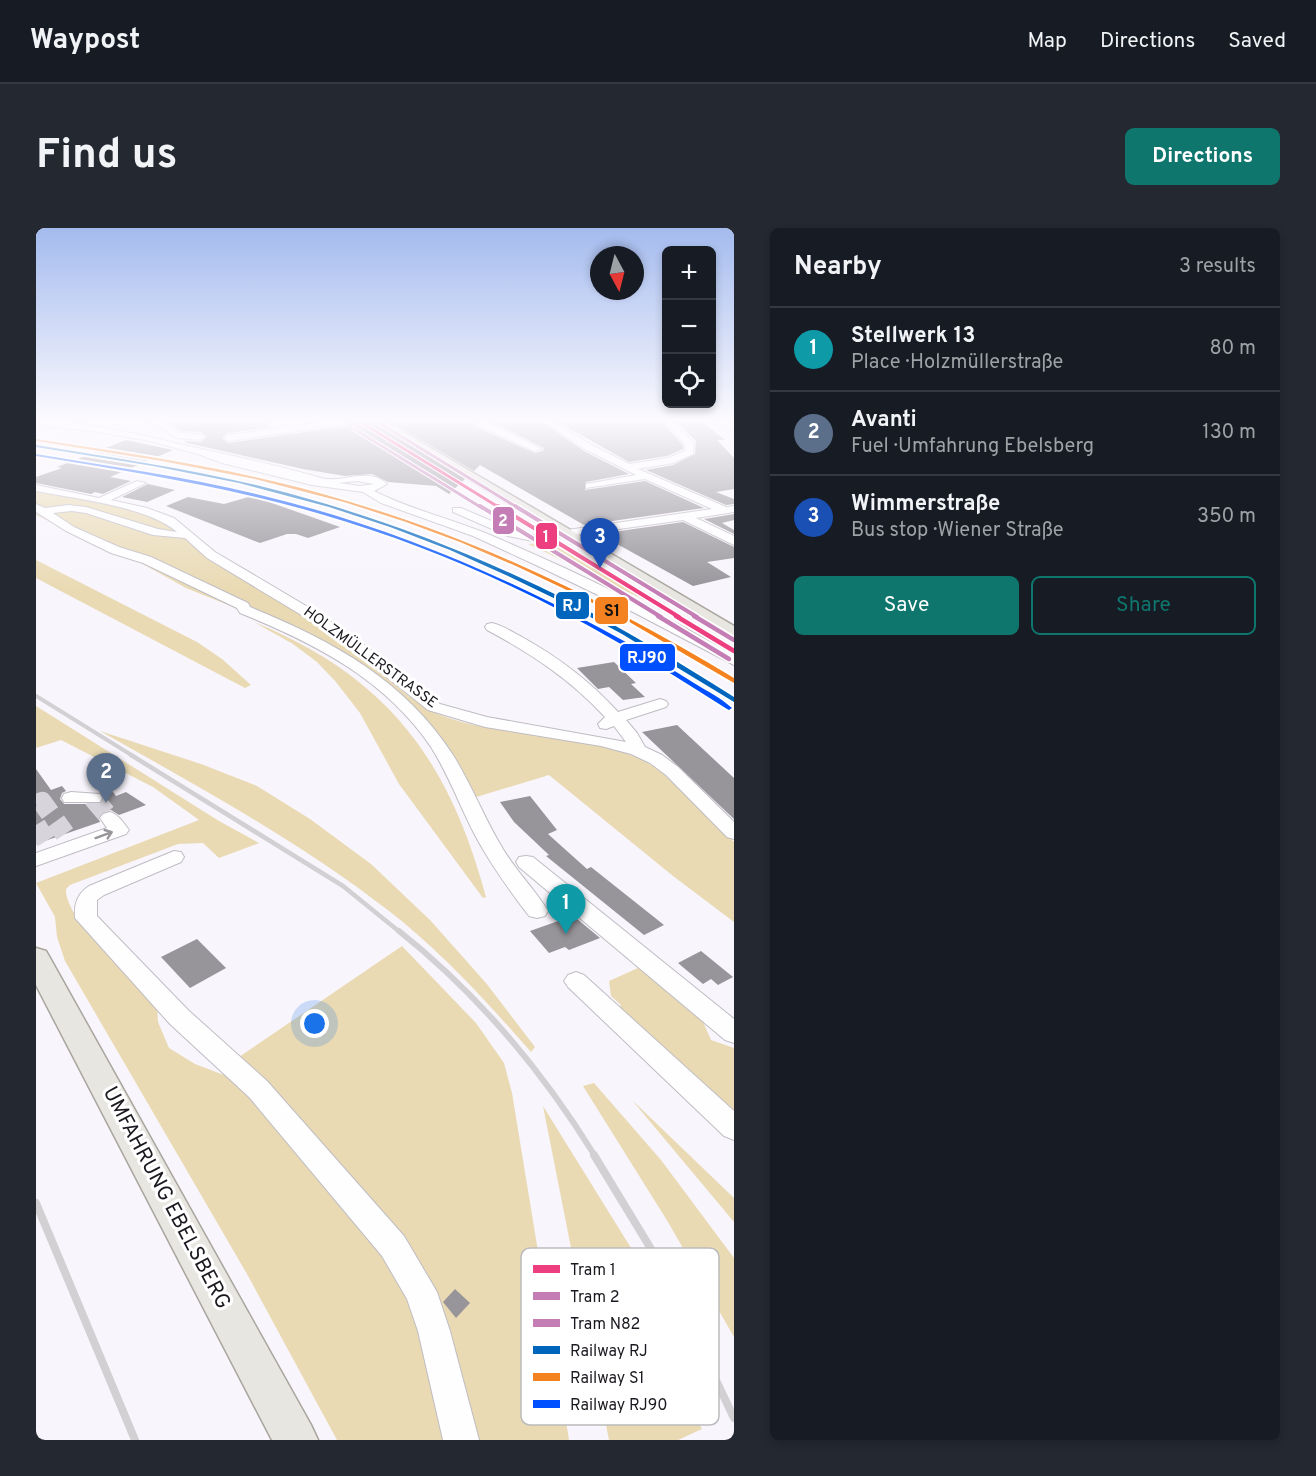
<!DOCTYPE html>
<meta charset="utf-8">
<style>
body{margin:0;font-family:Overpass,sans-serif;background:#242831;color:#f1f3f6}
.controls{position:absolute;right:18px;top:18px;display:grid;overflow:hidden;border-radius:9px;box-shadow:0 3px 9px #0003}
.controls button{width:54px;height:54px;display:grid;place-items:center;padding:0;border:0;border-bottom:2px solid #363941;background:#171b24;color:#f1f3f6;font:30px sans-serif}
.compass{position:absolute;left:554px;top:18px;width:54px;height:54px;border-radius:50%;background:#171b24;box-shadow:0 3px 9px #0003;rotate:173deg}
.you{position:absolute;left:279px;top:796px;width:21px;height:21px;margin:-15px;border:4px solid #fff;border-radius:50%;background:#1a73e8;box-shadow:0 0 0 9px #1a73e833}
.badge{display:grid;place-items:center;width:39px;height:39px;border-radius:50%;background:#0f766e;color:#fff;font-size:20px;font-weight:700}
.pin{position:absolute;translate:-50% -50px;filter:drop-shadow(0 2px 3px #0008)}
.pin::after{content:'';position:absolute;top:32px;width:21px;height:18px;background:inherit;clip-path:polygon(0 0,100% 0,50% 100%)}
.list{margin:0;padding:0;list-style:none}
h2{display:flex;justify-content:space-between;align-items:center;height:78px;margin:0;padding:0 24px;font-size:26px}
h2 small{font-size:20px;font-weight:400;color:#9ea1a6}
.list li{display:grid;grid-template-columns:39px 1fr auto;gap:18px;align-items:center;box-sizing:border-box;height:84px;padding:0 24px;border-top:2px solid #363941}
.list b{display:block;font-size:22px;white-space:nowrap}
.list p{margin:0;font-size:20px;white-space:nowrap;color:#9ea1a6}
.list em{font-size:20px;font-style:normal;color:#9ea1a6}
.actions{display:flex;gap:12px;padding:18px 24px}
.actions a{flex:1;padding:14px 0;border:2px solid #0f766e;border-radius:9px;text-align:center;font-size:21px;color:#0f766e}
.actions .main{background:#0f766e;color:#fff}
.icon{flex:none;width:33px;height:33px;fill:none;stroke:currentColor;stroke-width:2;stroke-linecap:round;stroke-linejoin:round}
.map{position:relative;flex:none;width:698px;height:1212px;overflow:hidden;border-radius:9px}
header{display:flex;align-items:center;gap:36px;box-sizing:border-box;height:84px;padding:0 30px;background:#171b24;border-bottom:2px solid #363941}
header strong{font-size:28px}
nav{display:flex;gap:33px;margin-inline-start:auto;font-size:21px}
.intro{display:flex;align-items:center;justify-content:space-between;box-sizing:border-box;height:144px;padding:0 36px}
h1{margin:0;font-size:42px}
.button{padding:15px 27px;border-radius:9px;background:#0f766e;color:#fff;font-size:21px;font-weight:700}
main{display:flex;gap:36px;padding:0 36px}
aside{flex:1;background:#171b24;border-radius:9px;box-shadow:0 3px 9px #0003}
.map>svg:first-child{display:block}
.green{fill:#e9dab3}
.building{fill:#97949a}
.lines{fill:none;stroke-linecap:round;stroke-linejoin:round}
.minor-tunnel{stroke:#d7d4db;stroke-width:20;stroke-dasharray:20 10;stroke-linecap:butt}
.minor-casing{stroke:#bfbcc3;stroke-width:2}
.major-casing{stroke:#a9a59e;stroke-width:3}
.minor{fill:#fefeff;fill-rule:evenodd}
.major{fill:#e8e6e1;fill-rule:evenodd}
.rail-far3{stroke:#d2d0d3;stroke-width:4}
.rail-far2{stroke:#d2d0d3;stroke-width:4.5}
.rail-far1{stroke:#d2d0d3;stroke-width:6}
.rail{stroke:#d2d0d3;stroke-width:8}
.rail-1-casing{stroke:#fff;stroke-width:4}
.rail-2-casing{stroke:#fff;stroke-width:4}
.rail-3-casing{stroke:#fff;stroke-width:4}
.rail-1{fill:#0065bd;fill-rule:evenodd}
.rail-2{fill:#f58220;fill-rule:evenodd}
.rail-3{fill:#0050ff;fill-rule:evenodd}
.tram-1-far2-casing{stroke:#fff;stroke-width:5}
.tram-1-far1-casing{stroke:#fff;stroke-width:7}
.tram-1-casing{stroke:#fff;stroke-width:8}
.tram-2-far2-casing{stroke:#fff;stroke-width:5}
.tram-2-far1-casing{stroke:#fff;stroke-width:7}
.tram-2-casing{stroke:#fff;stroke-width:8}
.tram-3-far2-casing{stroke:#fff;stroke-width:5}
.tram-3-far1-casing{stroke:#fff;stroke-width:7}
.tram-3-casing{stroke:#fff;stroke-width:8}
.tram-1-far2{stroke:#ed3f80;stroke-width:3}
.tram-1-far1{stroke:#ed3f80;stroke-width:4}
.tram-1{stroke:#ed3f80;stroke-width:4.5}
.tram-2-far2{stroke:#c57eb5;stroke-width:3}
.tram-2-far1{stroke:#c57eb5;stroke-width:4}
.tram-2{stroke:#c57eb5;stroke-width:4.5}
.tram-3-far2{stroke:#c57eb5;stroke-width:3}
.tram-3-far1{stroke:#c57eb5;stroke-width:4}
.tram-3{stroke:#c57eb5;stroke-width:4.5}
.oneway{stroke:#98969b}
.labels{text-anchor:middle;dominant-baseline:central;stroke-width:6;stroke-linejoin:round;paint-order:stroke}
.far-street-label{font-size:15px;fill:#1c1820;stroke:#fff}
.near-street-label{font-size:21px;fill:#1c1820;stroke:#fff}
.key{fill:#fff;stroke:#bbbabc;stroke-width:1.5}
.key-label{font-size:16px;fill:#1c1820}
.line-badge{stroke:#fff;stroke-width:2}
.badge-label{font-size:16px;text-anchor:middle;font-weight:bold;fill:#fff}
.pale-badge-label{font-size:16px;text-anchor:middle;font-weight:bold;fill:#111}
</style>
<header>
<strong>Waypost</strong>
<nav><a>Map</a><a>Directions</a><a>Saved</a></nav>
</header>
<div class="intro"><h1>Find us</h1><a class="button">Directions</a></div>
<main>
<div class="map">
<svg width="698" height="1212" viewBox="0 0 698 1212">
<rect width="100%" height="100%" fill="#f8f5fc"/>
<g class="green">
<path d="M0,262C25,267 51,273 76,278C89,280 104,282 116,287C137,296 152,314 171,327C217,358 266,385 312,418C343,440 371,474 407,488C480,515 564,498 629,546L698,614V694L637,648L513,547L437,570L386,499L316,436L227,391L150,360L94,329L0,287Z"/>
<path d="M513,314L617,376L492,316Z"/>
<path d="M0,332L161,414L186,431L215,457L209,460L0,350Z"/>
<path d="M218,394C352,449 413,532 450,669L447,670L363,556L324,485L300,454L281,434L257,416Z"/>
<path d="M0,478L183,593L223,615L183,630L167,615L142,616L34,657L30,661C28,691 99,754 121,776L122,794L133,820L159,836L201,852L309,973L380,1078L415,1212H301L211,1046L29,733L21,709L19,689L0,655L163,592L117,559L25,512L0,520Z"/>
<path d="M64,503L165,536L221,558L274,591L335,636L394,692L450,755L499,819L495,824C451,774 406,724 353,683C263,613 163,559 64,503Z"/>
<path d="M366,718L440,795L468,835L476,865L533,1212H435L395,1065L200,831Z"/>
<path d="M602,740L627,757L665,789L675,812L698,820V891L579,783L585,777L575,768L573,753Z"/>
<path d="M558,855L625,932L698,1030V1109L632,994L547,858Z"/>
<path d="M596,872L698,970V994Z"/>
<path d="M507,878L595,1020L656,1142L638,1149L666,1201L642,1212H573Z"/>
</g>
<g class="building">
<path d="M129,193H227L235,199L192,205L186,210L192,215L310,198L316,193H335L429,251L413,266L400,258L352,254L336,246L309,248L267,241L151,215L148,213L165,214L171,209L165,204L144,203Z"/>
<path d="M353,193H434L442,200L499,225L507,223L508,220L458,195L505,193L548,223L593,246L550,254L549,262L609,253L668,280L548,297L444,237L438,243Z"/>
<path d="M520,193L626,194L647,217V221L631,228L593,234Z"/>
<path d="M641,194H666L689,212H681L698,230V261L680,264L698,271V276L690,277L610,242L637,237L659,226L660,213Z"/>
<path d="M90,212L137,222L74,249L95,253L67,266L59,264L55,266L0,255V249L26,240L21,239Z"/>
<path d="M112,256L139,262L111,274L86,269Z"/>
<path d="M216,268L304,299L272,310L260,306H251L224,315L130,278L152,269L188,276Z"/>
<path d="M698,286V292L686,295L698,302V306L668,291Z"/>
<path d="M647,294L698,319V330L671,334L695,349L657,358L563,306Z"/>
<path d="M578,434L600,455L595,456L609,469L587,472L573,459L562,461L541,440Z"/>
<path d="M641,497L698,550V591L606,504Z"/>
<path d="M0,541L15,562L26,558L30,563L26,565L24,571L28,576H64L68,571L67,567L77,564L80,568L90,564L110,577L83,587L75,582L66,584L62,590L64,594L0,616Z"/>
<path d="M494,568L521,602L512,606L551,641L555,639L628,697L608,707L510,628L513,627L478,594L464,574Z"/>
<path d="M534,685L564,710L533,722L529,719L513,725L494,703L525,692L523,689Z"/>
<path d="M161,711L190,740L154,760L125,729Z"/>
<path d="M665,723L697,749L682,757L675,751L667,756L642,735Z"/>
<path d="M419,1061L434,1075L420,1090L407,1074Z"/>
</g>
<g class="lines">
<g class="minor-tunnel">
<path d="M57,570L74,590"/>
<path d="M0,576L6,574L29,606"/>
<path d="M0,597L10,613"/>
</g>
<defs>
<g id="minor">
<path d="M0,193C55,193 108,208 161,220C203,229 244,238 285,250C307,256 332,238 351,256L338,263L340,264C374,281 412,290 447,304C533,340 617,381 698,427V437L599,385L502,338L437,308L345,275L327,264L276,257L186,235L162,226L114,213L57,203L0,197ZM321,253L338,256L324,258L303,255Z"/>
<path d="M104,193H125L143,205L165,206L169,209L165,212L141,210L122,198Z"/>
<path d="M294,193H314L310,196L192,213L188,210L192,207Z"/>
<path d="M441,193H449L506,221L498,223L443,198Z"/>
<path d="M507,193H516L556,217L593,236L632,230L649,223V216L628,193H636L658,215L657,226L637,235L602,241L690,279L698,278V284L660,290L698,308V317L647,292L497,313L472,308L417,284V280H425L479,303L497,307L676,281L609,251L550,260V256L600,247L549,221Z"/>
<path d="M680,193H690L698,197V204Z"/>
<path d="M101,253L110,255L75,272L111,280L138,290L179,324L282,385L328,417L404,476L451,489L590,514L578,498L570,501L564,500L562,496L569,489C535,452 496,426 451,402L449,399L451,396L456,395C466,397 476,404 486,409C522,429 554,453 582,484L624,471L630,473L632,476L630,479L590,492L601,505L609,519L626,527L642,539L698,594V611L691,609L630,547L614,535L595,526L565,518L449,499L392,482L318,423L272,391L171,330L149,310L117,307L50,285L36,283L17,285L38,299L83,319L115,329L212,375L214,379C295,412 369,452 417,527C435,556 447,587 464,616C477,640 498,660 512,683L509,688L501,690L493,688C474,663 455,637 440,609C424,579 413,547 395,519C349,451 278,415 204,385L201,380L107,335L75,325L30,303L0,284V276L9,280L32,277L50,279L122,301L141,304C111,278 39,271 0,263V257L63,270Z"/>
<path d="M35,564L64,566L66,570L64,574H28L26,570L28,566Z"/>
<path d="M74,584C83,587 87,594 93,602L90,606L0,638V625L71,600L64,590L67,586Z"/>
<path d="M138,623L145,624L148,629L145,634L68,667L61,672V688L152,782L231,853L368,1008L401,1064L414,1103L443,1212H407L382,1103L371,1071L346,1028L213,869L134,796L39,690C38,676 41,666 53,658Z"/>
<path d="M490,628L497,629L698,791V815L689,812L483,639L480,634L483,629Z"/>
<path d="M540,744L548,747L698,883V912L688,908L532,759L528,753L532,747Z"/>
</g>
<g id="major">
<path d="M337,193H349L698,398V410L692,409Z"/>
<path d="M0,720L10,723L14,730L275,1197L282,1212H236L0,757Z"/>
</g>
</defs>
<use href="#minor" class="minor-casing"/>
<use href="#major" class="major-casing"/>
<use href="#minor" class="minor"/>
<use href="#major" class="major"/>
<path class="rail-far3" d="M0,468L97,528"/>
<path class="rail-far2" d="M95,527L307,658L365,705"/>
<path class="rail-far1" d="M363,703C441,765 507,844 559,928"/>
<g class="rail">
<path d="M558,927L626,1039L698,1190"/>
<path d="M0,975L99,1212"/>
</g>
<defs>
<path id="rail-1" d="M0,217C78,230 156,241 232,260C336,286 437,325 533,373C590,402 644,435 698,469V474L586,406L530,376L472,348L414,322L354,299L293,279L203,255L117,238L0,219Z"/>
<path id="rail-2" d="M0,211C105,227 210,242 311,273C450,314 575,376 698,450V455L590,392L535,364L480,338L424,314L367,293L308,274L219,251L126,233L0,213Z"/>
<path id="rail-3" d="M0,226C76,239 153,249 228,268C345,296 458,343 564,400C596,417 628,436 658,455C671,463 685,470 696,480L693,482L691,481C655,458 620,436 583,415C490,361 391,317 288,287C194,259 97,244 0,228Z"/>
</defs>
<use href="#rail-1" class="rail-1-casing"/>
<use href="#rail-2" class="rail-2-casing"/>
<use href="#rail-3" class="rail-3-casing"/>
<use href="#rail-1" class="rail-1"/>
<use href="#rail-2" class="rail-2"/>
<use href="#rail-3" class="rail-3"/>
<defs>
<path id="tram-1-far2" d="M323,193L464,280"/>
<path id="tram-1-far1" d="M462,278L643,389"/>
<path id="tram-1" d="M640,388L698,423"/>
<path id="tram-2-far2" d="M318,201L446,280"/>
<path id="tram-2-far1" d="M444,278L625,389"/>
<path id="tram-2" d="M622,388L693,431"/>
<path id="tram-3-far2" d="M340,193L482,280"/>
<path id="tram-3-far1" d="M479,278L661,389"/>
<path id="tram-3" d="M658,388L698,412"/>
</defs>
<use href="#tram-1-far2" class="tram-1-far2-casing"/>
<use href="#tram-1-far1" class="tram-1-far1-casing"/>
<use href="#tram-1" class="tram-1-casing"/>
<use href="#tram-2-far2" class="tram-2-far2-casing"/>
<use href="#tram-2-far1" class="tram-2-far1-casing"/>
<use href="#tram-2" class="tram-2-casing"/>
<use href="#tram-3-far2" class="tram-3-far2-casing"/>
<use href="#tram-3-far1" class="tram-3-far1-casing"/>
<use href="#tram-3" class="tram-3-casing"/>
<use href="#tram-1-far2" class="tram-1-far2"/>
<use href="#tram-1-far1" class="tram-1-far1"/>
<use href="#tram-1" class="tram-1"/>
<use href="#tram-2-far2" class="tram-2-far2"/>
<use href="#tram-2-far1" class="tram-2-far1"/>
<use href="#tram-2" class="tram-2"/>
<use href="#tram-3-far2" class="tram-3-far2"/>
<use href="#tram-3-far1" class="tram-3-far1"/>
<use href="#tram-3" class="tram-3"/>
</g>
<defs><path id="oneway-shaft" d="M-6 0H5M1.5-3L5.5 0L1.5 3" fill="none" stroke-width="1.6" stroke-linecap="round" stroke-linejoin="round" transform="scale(1.5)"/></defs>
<use class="oneway" href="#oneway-shaft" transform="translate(68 607) rotate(-20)"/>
<linearGradient id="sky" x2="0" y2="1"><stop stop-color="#a4bbee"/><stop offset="0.53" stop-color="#fcfafe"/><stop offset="1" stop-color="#fcfafe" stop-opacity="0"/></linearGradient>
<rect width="698" height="362" fill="url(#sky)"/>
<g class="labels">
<g class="far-street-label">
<text transform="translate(334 430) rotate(36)">HOLZMÜLLERSTRASSE</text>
</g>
<g class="near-street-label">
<text transform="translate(130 970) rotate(62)">UMFAHRUNG EBELSBERG</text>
</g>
</g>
<rect x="485" y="1020" width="198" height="177" rx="9" class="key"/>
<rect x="497" y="1037" width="27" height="8" fill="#ed3f80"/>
<rect x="497" y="1064" width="27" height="8" fill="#c57eb5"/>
<rect x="497" y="1091" width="27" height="8" fill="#c57eb5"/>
<rect x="497" y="1118" width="27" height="8" fill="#0065bd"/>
<rect x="497" y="1145" width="27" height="8" fill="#f58220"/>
<rect x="497" y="1172" width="27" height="8" fill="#0050ff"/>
<g class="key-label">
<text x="534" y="1047">Tram 1</text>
<text x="534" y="1074">Tram 2</text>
<text x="534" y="1101">Tram N82</text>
<text x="534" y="1128">Railway RJ</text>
<text x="534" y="1155">Railway S1</text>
<text x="534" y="1182">Railway RJ90</text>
</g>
<g class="line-badge">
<rect x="456" y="278" width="23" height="29" rx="6" fill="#c57eb5"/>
<rect x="499" y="294" width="23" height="28" rx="6" fill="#ed3f80"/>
<rect x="519" y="363" width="35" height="29" rx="6" fill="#0065bd"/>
<rect x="558" y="368" width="35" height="29" rx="6" fill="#f58220"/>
<rect x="583" y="415" width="57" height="29" rx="6" fill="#0050ff"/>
</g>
<g class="badge-label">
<text x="467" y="298">2</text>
<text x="510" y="314">1</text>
<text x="536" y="383">RJ</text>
<text x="611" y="435">RJ90</text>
</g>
<g class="pale-badge-label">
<text x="576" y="388">S1</text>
</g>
</svg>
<div class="controls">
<button>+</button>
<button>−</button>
<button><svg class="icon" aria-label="locate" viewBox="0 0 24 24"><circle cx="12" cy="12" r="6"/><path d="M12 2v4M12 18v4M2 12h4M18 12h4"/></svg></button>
</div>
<svg class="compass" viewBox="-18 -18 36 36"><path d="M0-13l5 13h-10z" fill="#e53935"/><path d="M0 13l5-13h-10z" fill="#9ea1a6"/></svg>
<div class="you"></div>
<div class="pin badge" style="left:530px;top:706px;background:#0f9aa8">1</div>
<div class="pin badge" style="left:70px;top:575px;background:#5c6f8a">2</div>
<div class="pin badge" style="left:564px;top:340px;background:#1a4fb4">3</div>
</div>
<aside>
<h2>Nearby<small>3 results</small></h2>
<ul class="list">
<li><span class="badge" style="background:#0f9aa8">1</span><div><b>Stellwerk 13</b><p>Place · Holzmüllerstraße</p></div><em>80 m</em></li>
<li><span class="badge" style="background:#5c6f8a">2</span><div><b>Avanti</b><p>Fuel · Umfahrung Ebelsberg</p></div><em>130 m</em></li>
<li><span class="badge" style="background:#1a4fb4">3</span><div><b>Wimmerstraße</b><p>Bus stop · Wiener Straße</p></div><em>350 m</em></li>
</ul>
<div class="actions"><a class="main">Save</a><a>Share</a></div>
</aside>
</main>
